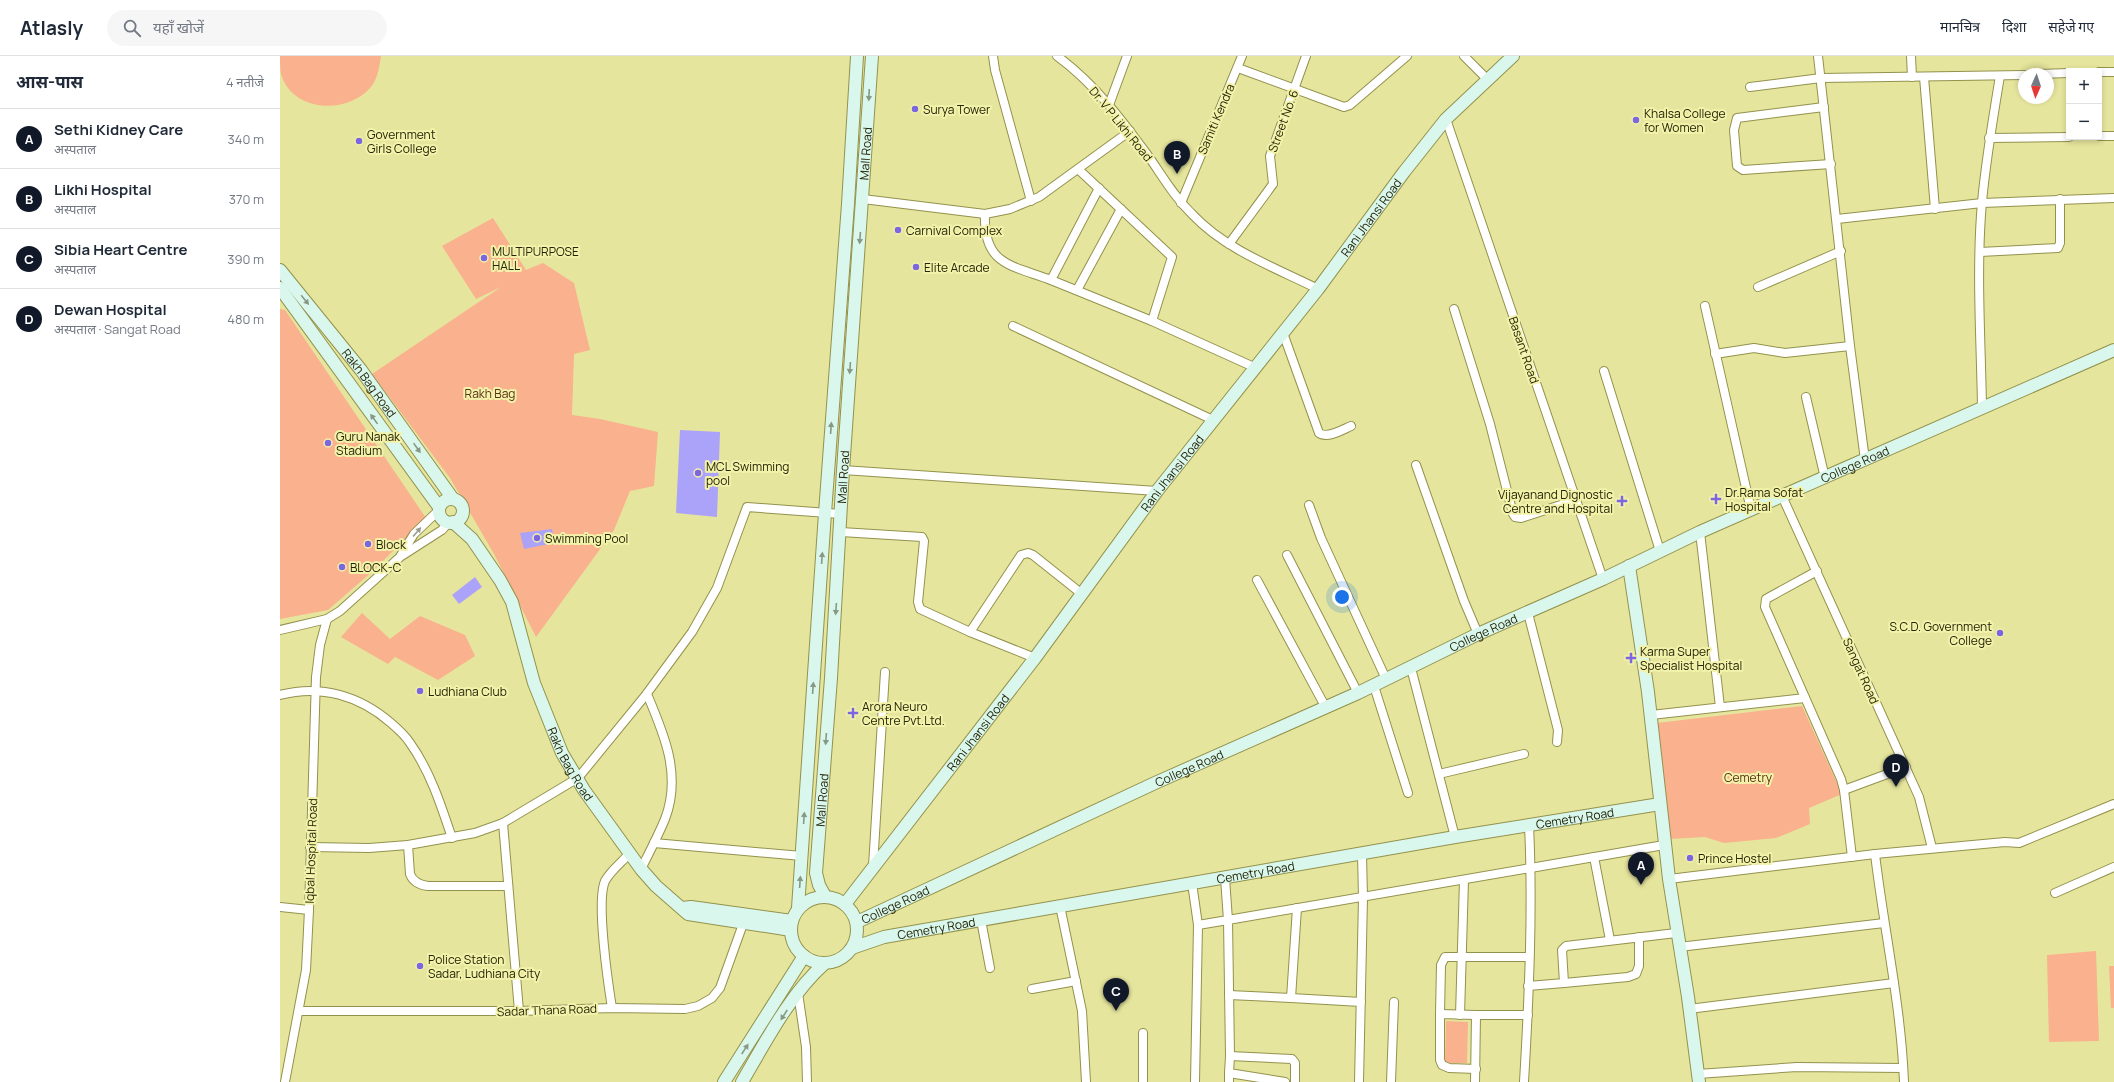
<!DOCTYPE html>
<html lang="hi">
<meta charset="utf-8">
<style>
body{margin:0;font-family:Manrope,"Noto Sans Devanagari",sans-serif;background:#f6f6f7;color:#1f2937}
.controls{position:absolute;right:12px;top:12px;display:grid;overflow:hidden;border-radius:0px;box-shadow:0 2px 6px #0003}
.controls button{width:36px;height:36px;display:grid;place-items:center;padding:0;border:0;border-bottom:1px solid #e0e1e3;background:#fff;color:#1f2937;font:20px sans-serif}
.compass{position:absolute;left:1738px;top:12px;width:36px;height:36px;border-radius:50%;background:#fff;box-shadow:0 2px 6px #0003;rotate:183deg}
.you{position:absolute;left:1062px;top:541px;width:14px;height:14px;margin:-10px;border:3px solid #fff;border-radius:50%;background:#1a73e8;box-shadow:0 0 0 6px #1a73e833}
.badge{display:grid;place-items:center;width:26px;height:26px;border-radius:50%;background:#111827;color:#fff;font-size:13px;font-weight:700}
.pin{position:absolute;translate:-50% -33px;filter:drop-shadow(0 1px 2px #0008)}
.pin::after{content:'';position:absolute;top:21px;width:14px;height:12px;background:inherit;clip-path:polygon(0 0,100% 0,50% 100%)}
.list{margin:0;padding:0;list-style:none}
h2{display:flex;justify-content:space-between;align-items:center;height:52px;margin:0;padding:0 16px;font-size:17px}
h2 small{font-size:13px;font-weight:400;color:#747a83}
.list li{display:grid;grid-template-columns:26px 1fr auto;gap:12px;align-items:center;box-sizing:border-box;height:60px;padding:0 16px;border-top:1px solid #e0e1e3}
.list b{display:block;font-size:15px;white-space:nowrap}
.list p{margin:0;font-size:13px;white-space:nowrap;color:#747a83}
.list em{font-size:13px;font-style:normal;color:#747a83}
.icon{flex:none;width:22px;height:22px;fill:none;stroke:currentColor;stroke-width:2;stroke-linecap:round;stroke-linejoin:round}
.map{position:relative;flex:none;width:1834px;height:1026px;overflow:hidden}
header{display:flex;align-items:center;gap:24px;box-sizing:border-box;height:56px;padding:0 20px;background:#fff;border-bottom:1px solid #e0e1e3}
header strong{font-size:19px}
nav{display:flex;gap:22px;margin-inline-start:auto;font-size:14px}
.search{width:280px;height:36px;background:#f6f6f7;display:flex;align-items:center;gap:10px;box-sizing:border-box;padding:0 14px;border-radius:22px;color:#747a83;font-size:15px}
main{display:flex}
aside{flex:1;background:#fff}
.map>svg:first-child{display:block}
.green{fill:#fab18d}
.water{fill:#aba3f9}
.lines{fill:none;stroke-linecap:round;stroke-linejoin:round}
.street-casing{stroke:#93924d;stroke-width:10}
.secondary-casing{stroke:#93924d;stroke-width:14}
.street{stroke:#fff;stroke-width:8}
.secondary{stroke:#d9f7ec;stroke-width:12}
.oneway{fill:#889884}
.oneway2{fill:#9d9c8f}
.poi-dot{fill:#7b65e0;stroke:#f3f2aa;stroke-width:1.5}
.labels{text-anchor:middle;dominant-baseline:central;stroke-width:4;stroke-linejoin:round;paint-order:stroke}
.poi-label{font-size:12px;fill:#252406;stroke:#f3f2aa;text-anchor:start}
.street-label{font-size:12px;fill:#252406;stroke:#f3f2aa}
.park-label{font-size:12px;fill:#5a2e17;stroke:#f3f2aa}
</style>
<header>
<strong>Atlasly</strong>
<div class="search"><svg class="icon" aria-label="search" viewBox="0 0 24 24"><circle cx="10" cy="10" r="6"/><path d="M15 15l6 6"/></svg>यहाँ खोजें</div>
<nav><a>मानचित्र</a><a>दिशा</a><a>सहेजे गए</a></nav>
</header>
<main>
<aside>
<h2>आस-पास<small>4 नतीजे</small></h2>
<ul class="list">
<li><span class="badge">A</span><div><b>Sethi Kidney Care</b><p>अस्पताल</p></div><em>340 m</em></li>
<li><span class="badge">B</span><div><b>Likhi Hospital</b><p>अस्पताल</p></div><em>370 m</em></li>
<li><span class="badge">C</span><div><b>Sibia Heart Centre</b><p>अस्पताल</p></div><em>390 m</em></li>
<li><span class="badge">D</span><div><b>Dewan Hospital</b><p>अस्पताल · Sangat Road</p></div><em>480 m</em></li>
</ul>
</aside>
<div class="map">
<svg width="1834" height="1026" viewBox="0 0 1834 1026">
<rect width="100%" height="100%" fill="#e6e59d"/>
<g class="green">
<path d="M0,0H101C99,11 98,23 90,32C66,59 12,56 1,18C0,13 0,6 0,0Z"/>
<path d="M213,162L246,214L263,207L294,227L310,294L294,298L292,359L320,363L378,376L374,430L350,435L334,474L256,581L214,498L170,422L92,318L221,231L196,243L162,190Z"/>
<path d="M0,253L5,254L146,462L93,515L48,554L0,563Z"/>
<path d="M82,557L110,583L140,560L185,579L195,600L158,624L115,601L108,608L61,581Z"/>
<path d="M1522,650L1562,738L1529,752L1530,768L1496,782L1444,787L1425,781L1388,783L1377,667Z"/>
<path d="M1816,895L1819,985L1769,986L1767,899Z"/>
<path d="M1829,910H1834V952H1831Z"/>
<path d="M1166,965L1188,966L1187,1007H1165Z"/>
</g>
<g class="water">
<path d="M400,374L440,376L437,461L396,457Z"/>
<path d="M272,473L274,487L244,493L240,477Z"/>
<path d="M195,521L202,531L179,548L172,539Z"/>
</g>
<g class="lines">
<defs>
<g id="street">
<path d="M713,0L715,14L751,145"/>
<path d="M777,0C814,27 842,64 869,101C883,121 895,142 913,159C946,194 996,212 1038,233"/>
<path d="M1184,0L1207,23"/>
<path d="M1538,0L1570,290L1585,404"/>
<path d="M1631,0L1632,21"/>
<path d="M958,12L1064,51L1070,49L1127,0"/>
<path d="M1819,16H1834"/>
<path d="M1759,18L1789,17"/>
<path d="M1644,21L1655,153"/>
<path d="M1470,31L1541,22L1744,19"/>
<path d="M829,49L847,0"/>
<path d="M1544,51L1457,62L1454,74L1457,110L1463,114L1551,108"/>
<path d="M1166,63L1323,523"/>
<path d="M1819,80H1834"/>
<path d="M1709,82L1789,81"/>
<path d="M798,113L892,201L872,265L976,312"/>
<path d="M819,132L771,224L872,265"/>
<path d="M583,143L705,158L730,153L759,141L850,75"/>
<path d="M901,147L962,0"/>
<path d="M705,158C703,209 731,209 771,224"/>
<path d="M1557,163L1702,147L1834,142"/>
<path d="M949,188L993,128L990,100L1026,0"/>
<path d="M1700,196L1778,192L1780,187V143"/>
<path d="M1478,231L1561,195"/>
<path d="M797,234L841,153"/>
<path d="M1425,250L1471,454"/>
<path d="M1174,253L1210,368L1233,458L1235,461L1241,462L1296,444"/>
<path d="M733,270L933,364"/>
<path d="M1003,277L1039,377C1047,383 1062,374 1071,370"/>
<path d="M1435,298L1474,292L1505,297L1570,290"/>
<path d="M1324,315L1380,495"/>
<path d="M1526,341L1545,422"/>
<path d="M1702,352C1701,284 1696,214 1702,146C1706,103 1713,62 1720,20"/>
<path d="M1136,409L1184,545L1198,578"/>
<path d="M563,414L877,435"/>
<path d="M1502,440L1639,741L1652,792"/>
<path d="M1029,449L1041,482L1106,623"/>
<path d="M561,476L642,481L644,485L638,546L640,553L690,576"/>
<path d="M1420,476L1440,651"/>
<path d="M121,499L134,478L158,455"/>
<path d="M1007,499L1078,637"/>
<path d="M1537,515L1486,543L1485,551L1561,723L1564,734L1572,801"/>
<path d="M977,524L1046,652"/>
<path d="M1248,557L1278,674L1277,686"/>
<path d="M0,574L47,563L60,555L120,501L162,474L169,466"/>
<path d="M755,602L690,576L741,499L748,497L753,499L802,538"/>
<path d="M1131,612L1175,781"/>
<path d="M1094,630L1128,737"/>
<path d="M0,639C41,628 80,640 111,667C118,673 125,679 130,687C150,715 161,749 172,782"/>
<path d="M1371,659L1525,642"/>
<path d="M1159,718L1244,698"/>
<path d="M1564,734L1626,711"/>
<path d="M223,767L239,955"/>
<path d="M374,787L522,800"/>
<path d="M128,789L130,818C133,826 140,829 148,830H227"/>
<path d="M30,791L89,792L128,789L195,777L223,767L298,722L365,640L412,576L437,532L467,451L561,458"/>
<path d="M1595,798C1604,874 1621,949 1624,1026"/>
<path d="M1314,801L1330,884"/>
<path d="M593,810L605,616"/>
<path d="M361,813C369,797 378,780 385,763C402,719 384,678 367,638"/>
<path d="M1389,823L1595,798L1725,786L1739,787L1834,748"/>
<path d="M912,827L918,869"/>
<path d="M1775,837L1834,811"/>
<path d="M780,850L802,955L806,1026"/>
<path d="M0,851L29,854"/>
<path d="M701,864L710,912"/>
<path d="M1399,891L1604,867"/>
<path d="M1284,927L1348,921L1356,918L1359,910V881"/>
<path d="M1248,930L1284,927L1282,894L1286,890L1396,877"/>
<path d="M752,933L796,925"/>
<path d="M518,937L526,991L527,1026"/>
<path d="M949,939L1011,942L1017,852"/>
<path d="M1011,942L1081,946"/>
<path d="M332,952C328,927 316,845 325,825C331,814 342,806 350,797"/>
<path d="M1409,953L1614,927"/>
<path d="M20,955H239L332,952L405,953L418,950L432,942L440,932L463,868"/>
<path d="M1160,958L1161,909L1165,901H1248"/>
<path d="M1180,959L1184,824"/>
<path d="M950,1000L949,1017L1005,1026"/>
<path d="M1196,1013L1169,1012L1162,1009L1160,1004V958L1196,959"/>
<path d="M1418,1018L1517,1011L1623,1012"/>
<path d="M5,1026L26,914L29,854L36,621L40,589L47,563"/>
<path d="M863,1026V977"/>
<path d="M915,1026L918,869L948,864L945,822"/>
<path d="M949,1026V1017"/>
<path d="M1015,1026V1007L1012,1003L950,1000L948,864L1384,789"/>
<path d="M1079,1026L1083,842L1082,798"/>
<path d="M1111,1026L1114,946"/>
<path d="M1195,1026L1196,959H1248"/>
<path d="M1244,1026C1249,941 1253,854 1249,769"/>
</g>
<g id="secondary">
<path id="s1" d="M0,214L81,314L173,443"/>
<path d="M0,232L159,451"/>
<circle cx="171" cy="455" r="12"/>
<path id="s2" d="M173,466L192,483L220,524L232,546L254,627L282,697L304,734L361,813L376,830L408,858L511,874"/>
<path d="M1349,510L1368,636L1389,823L1408,941L1419,1026"/>
<path id="s3" d="M545,840L539,829L536,817L551,622L563,414L592,0"/>
<circle cx="544" cy="874" r="33"/>
<path id="s4" d="M565,848L755,602L877,435L1038,233L1124,116L1166,63L1233,0"/>
<path d="M402,852L411,851L512,865"/>
<path d="M518,852L545,457L568,148L577,0"/>
<path id="s5" d="M577,866L875,727L1078,637L1198,578L1323,523L1420,476L1834,294"/>
<path id="s6" d="M572,892L604,881L1175,781L1380,748"/>
<path d="M444,1026L524,900"/>
<path d="M462,1026C486,985 510,938 545,907"/>
</g>
</defs>
<use href="#street" class="street-casing"/>
<use href="#secondary" class="secondary-casing"/>
<use href="#street" class="street"/>
<use href="#secondary" class="secondary"/>
</g>
<defs><path id="oneway-solid" d="M-6-.8H1V-3.2L6.5 0L1 3.2V.8H-6Z"/></defs>
<g class="oneway">
<use href="#oneway-solid" transform="translate(589 39) rotate(93)"/>
<use href="#oneway-solid" transform="translate(580 182) rotate(94)"/>
<use href="#oneway-solid" transform="translate(25 244) rotate(51)"/>
<use href="#oneway-solid" transform="translate(570 312) rotate(94)"/>
<use href="#oneway-solid" transform="translate(94 363) rotate(-126)"/>
<use href="#oneway-solid" transform="translate(551 372) rotate(-86)"/>
<use href="#oneway-solid" transform="translate(137 392) rotate(55)"/>
<use href="#oneway-solid" transform="translate(542 502) rotate(-86)"/>
<use href="#oneway-solid" transform="translate(556 553) rotate(94)"/>
<use href="#oneway-solid" transform="translate(533 632) rotate(-86)"/>
<use href="#oneway-solid" transform="translate(546 683) rotate(94)"/>
<use href="#oneway-solid" transform="translate(524 762) rotate(-86)"/>
<use href="#oneway-solid" transform="translate(520 826) rotate(-86)"/>
<use href="#oneway-solid" transform="translate(504 959) rotate(123)"/>
<use href="#oneway-solid" transform="translate(465 993) rotate(-57)"/>
</g>
<use class="oneway2" href="#oneway-solid" transform="translate(137 476) rotate(-49)"/>
<g class="poi-dot">
<circle cx="635" cy="53" r="4"/>
<circle cx="1356" cy="64" r="4"/>
<circle cx="79" cy="85" r="4"/>
<circle cx="618" cy="174" r="4"/>
<circle cx="204" cy="202" r="4"/>
<circle cx="636" cy="211" r="4"/>
<circle cx="48" cy="387" r="4"/>
<circle cx="418" cy="417" r="4"/>
<path d="M1434 437h4v4h4v4h-4v4h-4v-4h-4v-4h4z"/>
<path d="M1340 439h4v4h4v4h-4v4h-4v-4h-4v-4h4z"/>
<circle cx="257" cy="482" r="4"/>
<circle cx="88" cy="488" r="4"/>
<circle cx="62" cy="511" r="4"/>
<circle cx="1720" cy="577" r="4"/>
<path d="M1349 596h4v4h4v4h-4v4h-4v-4h-4v-4h4z"/>
<circle cx="140" cy="635" r="4"/>
<path d="M571 651h4v4h4v4h-4v4h-4v-4h-4v-4h4z"/>
<circle cx="1410" cy="802" r="4"/>
<circle cx="140" cy="910" r="4"/>
</g>
<g class="labels">
<g class="poi-label">
<text x="643" y="53">Surya Tower</text>
<text x="1364" y="57">Khalsa College<tspan x="1364" dy="14">for Women</tspan></text>
<text x="87" y="78">Government<tspan x="87" dy="14">Girls College</tspan></text>
<text x="626" y="174">Carnival Complex</text>
<text x="212" y="195">MULTIPURPOSE<tspan x="212" dy="14">HALL</tspan></text>
<text x="644" y="211">Elite Arcade</text>
<text x="56" y="380">Guru Nanak<tspan x="56" dy="14">Stadium</tspan></text>
<text x="426" y="410">MCL Swimming<tspan x="426" dy="14">pool</tspan></text>
<text x="1445" y="436">Dr.Rama Sofat<tspan x="1445" dy="14">Hospital</tspan></text>
<text x="1333" y="438" text-anchor="end">Vijayanand Dignostic<tspan x="1333" dy="14">Centre and Hospital</tspan></text>
<text x="265" y="482">Swimming Pool</text>
<text x="96" y="488">Block</text>
<text x="70" y="511">BLOCK-C</text>
<text x="1712" y="570" text-anchor="end">S.C.D. Government<tspan x="1712" dy="14">College</tspan></text>
<text x="1360" y="595">Karma Super<tspan x="1360" dy="14">Specialist Hospital</tspan></text>
<text x="148" y="635">Ludhiana Club</text>
<text x="582" y="650">Arora Neuro<tspan x="582" dy="14">Centre Pvt.Ltd.</tspan></text>
<text x="1418" y="802">Prince Hostel</text>
<text x="148" y="903">Police Station<tspan x="148" dy="14">Sadar, Ludhiana City</tspan></text>
</g>
<g class="street-label">
<text transform="translate(936 63) rotate(-67)">Samiti Kendra</text>
<text transform="translate(1003 65) rotate(-70)">Street No. 6</text>
<text transform="translate(841 68) rotate(51)">Dr. V P Likhi Road</text>
<text stroke="none"><textPath href="#s3" startOffset="746">Mall Road</textPath></text>
<text stroke="none"><textPath href="#s4" startOffset="865">Rani Jhansi Road</textPath></text>
<text transform="translate(1244 294) rotate(71)">Basant Road</text>
<text stroke="none"><textPath href="#s1" startOffset="144">Rakh Bag Road</textPath></text>
<text stroke="none"><textPath href="#s5" startOffset="1098">College Road</textPath></text>
<text stroke="none"><textPath href="#s4" startOffset="541">Rani Jhansi Road</textPath></text>
<text stroke="none"><textPath href="#s3" startOffset="422">Mall Road</textPath></text>
<text stroke="none"><textPath href="#s5" startOffset="690">College Road</textPath></text>
<text transform="translate(1581 615) rotate(66)">Sangat Road</text>
<text stroke="none"><textPath href="#s4" startOffset="217">Rani Jhansi Road</textPath></text>
<text stroke="none"><textPath href="#s2" startOffset="273">Rakh Bag Road</textPath></text>
<text stroke="none"><textPath href="#s5" startOffset="366">College Road</textPath></text>
<text stroke="none"><textPath href="#s3" startOffset="98">Mall Road</textPath></text>
<text stroke="none"><textPath href="#s6" startOffset="735">Cemetry Road</textPath></text>
<text transform="translate(31 795) rotate(-88)">Iqbal Hospital Road</text>
<text stroke="none"><textPath href="#s6" startOffset="411">Cemetry Road</textPath></text>
<text stroke="none"><textPath href="#s5" startOffset="42">College Road</textPath></text>
<text stroke="none"><textPath href="#s6" startOffset="87">Cemetry Road</textPath></text>
<text transform="translate(267 954) rotate(-2)">Sadar Thana Road</text>
</g>
<g class="park-label">
<text x="210" y="337">Rakh Bag</text>
<text x="1468" y="721">Cemetry</text>
</g>
</g>
</svg>
<div class="controls">
<button>+</button>
<button>−</button>
</div>
<svg class="compass" viewBox="-18 -18 36 36"><path d="M0-13l5 13h-10z" fill="#e53935"/><path d="M0 13l5-13h-10z" fill="#747a83"/></svg>
<div class="you"></div>
<div class="pin badge" style="left:1361px;top:829px">A</div>
<div class="pin badge" style="left:897px;top:118px">B</div>
<div class="pin badge" style="left:836px;top:955px">C</div>
<div class="pin badge" style="left:1616px;top:731px">D</div>
</div>
</main>
